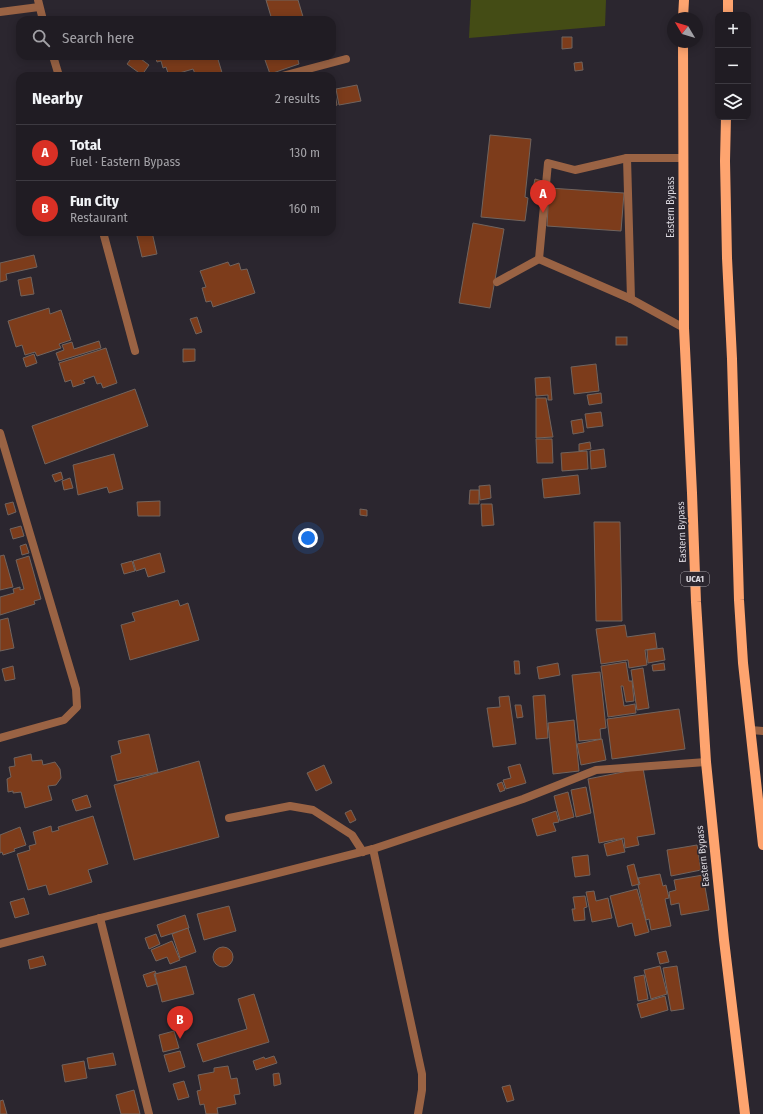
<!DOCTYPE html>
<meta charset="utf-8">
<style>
body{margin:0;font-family:"Fira Sans Condensed",sans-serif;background:#2d2930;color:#f1f3f6}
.controls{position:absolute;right:12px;top:12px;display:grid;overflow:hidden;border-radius:8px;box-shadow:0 2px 10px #0003}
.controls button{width:36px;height:36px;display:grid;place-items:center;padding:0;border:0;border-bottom:1px solid #3d3a41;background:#201c23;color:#f1f3f6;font:20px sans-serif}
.compass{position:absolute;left:667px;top:12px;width:36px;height:36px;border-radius:50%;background:#201c23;box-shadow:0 2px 10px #0003;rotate:308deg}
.you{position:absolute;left:308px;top:538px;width:14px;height:14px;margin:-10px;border:3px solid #fff;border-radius:50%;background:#1a73e8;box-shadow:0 0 0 6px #1a73e833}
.badge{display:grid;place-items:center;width:26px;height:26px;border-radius:50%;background:#d93025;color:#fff;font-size:13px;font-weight:700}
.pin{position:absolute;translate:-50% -33px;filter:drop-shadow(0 1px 2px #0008)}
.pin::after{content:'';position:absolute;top:21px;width:14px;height:12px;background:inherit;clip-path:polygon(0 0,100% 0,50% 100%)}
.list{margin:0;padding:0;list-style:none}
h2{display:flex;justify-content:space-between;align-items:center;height:52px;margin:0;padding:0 16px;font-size:17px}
h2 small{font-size:13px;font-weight:400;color:#a2a1a6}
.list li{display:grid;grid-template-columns:26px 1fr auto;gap:12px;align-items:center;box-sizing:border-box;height:56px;padding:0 16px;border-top:1px solid #3d3a41}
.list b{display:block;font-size:15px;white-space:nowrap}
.list p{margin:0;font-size:13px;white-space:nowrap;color:#a2a1a6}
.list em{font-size:13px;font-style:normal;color:#a2a1a6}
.icon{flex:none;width:22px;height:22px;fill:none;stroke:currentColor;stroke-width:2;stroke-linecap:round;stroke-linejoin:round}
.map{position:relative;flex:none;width:763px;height:1114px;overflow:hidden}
.search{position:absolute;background:#201c23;box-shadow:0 2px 10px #0003;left:16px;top:16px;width:320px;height:44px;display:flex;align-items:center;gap:10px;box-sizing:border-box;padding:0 14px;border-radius:12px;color:#a2a1a6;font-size:15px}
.panel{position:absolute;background:#201c23;box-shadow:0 2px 10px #0003;left:16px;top:72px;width:320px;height:164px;border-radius:12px}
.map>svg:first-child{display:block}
.green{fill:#444c15}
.building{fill:#7d3c1b;stroke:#71645e}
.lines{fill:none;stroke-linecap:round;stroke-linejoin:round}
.service{stroke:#9a6344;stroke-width:8}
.minor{stroke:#9a6344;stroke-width:8}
.primary{stroke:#fea46f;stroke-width:10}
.labels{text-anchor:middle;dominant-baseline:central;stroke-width:3.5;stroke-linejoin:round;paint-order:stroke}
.shield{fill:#2b262f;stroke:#a7a3ab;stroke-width:1}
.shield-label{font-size:9px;font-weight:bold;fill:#dcd9e0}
.street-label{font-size:10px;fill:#dcd9e0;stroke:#2b262f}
</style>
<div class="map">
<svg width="763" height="1114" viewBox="0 0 763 1114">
<rect width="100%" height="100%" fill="#2b262f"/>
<path class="green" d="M471,0H606L605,26L469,38Z"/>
<g class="building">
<path d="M266,0H298L304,20H272Z"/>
<path d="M562,37H572V48L562,49Z"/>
<path d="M133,56H137L149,65L142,75L127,64Z"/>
<path d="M155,56H217L223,76H207L206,74L200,76H196L193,69L169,76L166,67L163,68L161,61L157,62Z"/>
<path d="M278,56H288L289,57L297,56L299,64L270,74L265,60Z"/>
<path d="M582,62L583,70L575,71L574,63Z"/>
<path d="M357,85L361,101L339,105L336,89Z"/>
<path d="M332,89H334L337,105L332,107Z"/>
<path d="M490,135L531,139L525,197L528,198L525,221L481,217Z"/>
<path d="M535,179L546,182L543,195L532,193Z"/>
<path d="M549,188L624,193L621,231L547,226Z"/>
<path d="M473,223L504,229L490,308L459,303Z"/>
<path d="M136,232H152L157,254L142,257Z"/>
<path d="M34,255L37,267L6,274L7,280L0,282V263Z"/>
<path d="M228,262L230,266L239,263L241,270L247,269L255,293L213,307L211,301L206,302L202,288L206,287L200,271Z"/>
<path d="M31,277L34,294L21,296L18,280Z"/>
<path d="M49,308L50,314L61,310L71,340L59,344L61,348L37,356L35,352L25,355L22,345L16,347L8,321Z"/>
<path d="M197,317L202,332L196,334L190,319Z"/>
<rect x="616" y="337" width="11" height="8"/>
<path d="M99,341L101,348L59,361L56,353L64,350L62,345L72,342L74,349Z"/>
<path d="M106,348L117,383L103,388L101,383L97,384L94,376L83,380L85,383L73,387L71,380L65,382L59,363Z"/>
<path d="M183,349H195V361L183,362Z"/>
<path d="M34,354L37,363L26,367L23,358Z"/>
<path d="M596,364L599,391L574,394L571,367Z"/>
<path d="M550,377L552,400H548V395L536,396L535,378Z"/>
<path d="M135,389L148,426L45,464L32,426Z"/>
<path d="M601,393L602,403L589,405L587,395Z"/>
<path d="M536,398H546L553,437L536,438Z"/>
<path d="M601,412L603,426L587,428L585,414Z"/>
<path d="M582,419L584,432L573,434L571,421Z"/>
<path d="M536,439H552L553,463H537Z"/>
<path d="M590,442L591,449L579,451V444Z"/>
<path d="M604,449L606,467L591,469L590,451Z"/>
<path d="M587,451L588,469L562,471L561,453Z"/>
<path d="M114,454L123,489L109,493L107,487L78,495L73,465Z"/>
<path d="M61,472L63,479L55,482L52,475Z"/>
<path d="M578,475L580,494L544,498L542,479Z"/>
<path d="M70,478L73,488L64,490L62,481Z"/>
<path d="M490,485L491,498L480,500L479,486Z"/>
<path d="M470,490H479V504H469Z"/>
<path d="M160,501V516H138L137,502Z"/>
<path d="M13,502L16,512L8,515L5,504Z"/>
<path d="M481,504H492L494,525L482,526Z"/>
<path d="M360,509L367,510V516L360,515Z"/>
<path d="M594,522H620L622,621H596Z"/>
<path d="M21,526L24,536L13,539L10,529Z"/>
<path d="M26,544L29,553L22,555L20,546Z"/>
<path d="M160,553L165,572L148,577L145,568L136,571L133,561Z"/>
<path d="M4,555L13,587L0,590V556Z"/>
<path d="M29,556L41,599L34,601L35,604L0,615V597L14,593L13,589L20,587V590L24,589L16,560Z"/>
<path d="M132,561L135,571L124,574L121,564Z"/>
<path d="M178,600L180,606L188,603L199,640L130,660L121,625L135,621L132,613Z"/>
<path d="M8,618L14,648L0,651V620Z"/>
<path d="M625,625L627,637L655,633L657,648L645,650L647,665L629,668L628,660L601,664L596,629Z"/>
<path d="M663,648L665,660L648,663L647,650Z"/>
<path d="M514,661H519L520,674H515Z"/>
<path d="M626,662L629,681H632L634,701L626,702L623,686H621L624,706L635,704L636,713L608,717L601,666Z"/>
<path d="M558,663L560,675L539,679L537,667Z"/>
<path d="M664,663L665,670L653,671L652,665Z"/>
<path d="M13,666L15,679L5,681L2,669Z"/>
<path d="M643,668L649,708L637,710L631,670Z"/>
<path d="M600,672L606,728L600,729L601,739L579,741L572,675Z"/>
<path d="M545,695L548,738L536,739L533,696Z"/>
<path d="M509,696L516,744L493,747L487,708L500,707L499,697Z"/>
<path d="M515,705H521L523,717L517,718Z"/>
<path d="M679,709L685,749L612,759L607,719Z"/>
<path d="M574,720L579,771L553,774L548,723Z"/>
<path d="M149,734L158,772L117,781L111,756L121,753L118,741Z"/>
<path d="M602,739L606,760L581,765L577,744Z"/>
<path d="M31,754L32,761L42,760L43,765L55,762L60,769L61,778L56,785L48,786L52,800L25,808L21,792L13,793V791L8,792L7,779L11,777L9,767L15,766L14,758Z"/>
<path d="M199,761L219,837L134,860L114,785Z"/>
<path d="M520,764L526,783L506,789L503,780L511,778L508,767Z"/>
<path d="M324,765L332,783L316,791L307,773Z"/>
<path d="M643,768L655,834L637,837L639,845L625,848L624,838L599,843L588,779Z"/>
<path d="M502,782L505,790L500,792L497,784Z"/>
<path d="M586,787L591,813L576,817L571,790Z"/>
<path d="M568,792L574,817L560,821L554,796Z"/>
<path d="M87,795L91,807L76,811L72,800Z"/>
<path d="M351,810L356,820L350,823L345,813Z"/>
<path d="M556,811L559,822L553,823L556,831L537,836L532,819Z"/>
<path d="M93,816L108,864L88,870L92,882L49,895L46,885L28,890L17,854L30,850L29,846L36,844L33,832L51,826L52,832L59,830L58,827Z"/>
<path d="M20,827L26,845L14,849L15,851L3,855L2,852L0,853V835Z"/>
<path d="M622,839L625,852L607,856L604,844Z"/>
<path d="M697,845L701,870L671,876L667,850Z"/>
<path d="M588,855L590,875L575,877L572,857Z"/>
<path d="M634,864L639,884L632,886L627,866Z"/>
<path d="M660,874L663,886L666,885L669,898L665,899L671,926L651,930L649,919L646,920L638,885L640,884L638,878Z"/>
<path d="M703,875L709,910L681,915L679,903L671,905L669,892L676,890L674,880Z"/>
<path d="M637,889L649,932L635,936L632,923L618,927L610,896Z"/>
<path d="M594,891L596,901L608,898L612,918L592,922L586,892Z"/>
<path d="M585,896L587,907L584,908L585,920L574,921L572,909H575L573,897Z"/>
<path d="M24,898L29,914L15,918L10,902Z"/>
<path d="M229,906L236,931L204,940L197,914Z"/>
<path d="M185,915L189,928L161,937L157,925Z"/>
<path d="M188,928L196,952L180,958L172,934Z"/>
<path d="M156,934L160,944L149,949L145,938Z"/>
<path d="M172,941L180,960L170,964L167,957L156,961L151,950Z"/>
<circle cx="223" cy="957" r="10"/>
<path d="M666,951L669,962L660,964L657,953Z"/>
<path d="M43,956L46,965L30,969L28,960Z"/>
<path d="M186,966L194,994L162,1002L155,974Z"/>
<path d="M660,966L667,994L651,999L644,970Z"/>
<path d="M677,966L684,1009L671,1011L663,968Z"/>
<path d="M155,971L156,973L154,974L157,984L147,987L143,975Z"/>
<path d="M644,975L648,999L638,1001L634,977Z"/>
<path d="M254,994L269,1042L203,1062L197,1044L247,1029L238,999Z"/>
<path d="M665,996L668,1010L641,1018L637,1004Z"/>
<path d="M174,1031L179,1048L163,1052L159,1035Z"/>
<path d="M180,1051L185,1067L169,1072L164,1055Z"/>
<path d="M113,1053L116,1065L89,1069L87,1058Z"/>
<path d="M274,1056L277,1063L256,1070L253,1061L264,1057L265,1059Z"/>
<path d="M84,1061L87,1078L65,1082L62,1065Z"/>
<path d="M228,1066L231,1079L237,1078L240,1094L234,1095L236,1104L217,1108L218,1114H206L204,1104L200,1105L197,1091L201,1090L198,1075L214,1072V1068Z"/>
<path d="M279,1073L281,1084L274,1086L273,1074Z"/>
<path d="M184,1081L189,1097L178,1100L173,1084Z"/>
<path d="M510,1085L514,1100L507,1102L502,1087Z"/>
<path d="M134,1090L140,1114H121L116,1095Z"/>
<path d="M3,1100L7,1114H0V1101Z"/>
</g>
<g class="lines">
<g class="service">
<path d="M627,158L631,299"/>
<path d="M682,158H627L575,170L548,163L539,259L631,299L684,328"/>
<path d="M497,282L539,259"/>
<path d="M229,818L290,806L313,810L352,835L363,852"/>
</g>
<g class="minor">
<path d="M38,0L43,20"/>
<path d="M0,12L39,7"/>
<path d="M53,56L59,76"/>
<path d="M282,76L346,59"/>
<path d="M103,232L135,351"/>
<path d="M0,433L76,689L77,707L64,720L0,738"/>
<path d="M751,730L763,731"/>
<path d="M373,849L422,1074V1090L418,1114"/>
<path d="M100,918L149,1114"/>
<path d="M0,944L100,918L373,849L523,799L596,770L706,762"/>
</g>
<g class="primary">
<path d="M728,15V0"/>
<path d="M683,18L684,0"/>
<path d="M683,42L684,328L692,493L696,602L706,762L724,940L745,1114"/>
<path d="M726,117L725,161L727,258L732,359L739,600L743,663L763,845"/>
</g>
</g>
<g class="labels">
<rect class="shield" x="681" y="572" width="28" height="14" rx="3"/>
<g class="shield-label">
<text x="695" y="579">UCA1</text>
</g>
<g class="street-label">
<text transform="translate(671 207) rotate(-90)">Eastern Bypass</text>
<text transform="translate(682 532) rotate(-92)">Eastern Bypass</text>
<text transform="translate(703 856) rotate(-96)">Eastern Bypass</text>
</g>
</g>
</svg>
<div class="controls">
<button>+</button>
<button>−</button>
<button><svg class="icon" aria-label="layers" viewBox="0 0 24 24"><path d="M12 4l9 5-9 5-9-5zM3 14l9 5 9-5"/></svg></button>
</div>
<svg class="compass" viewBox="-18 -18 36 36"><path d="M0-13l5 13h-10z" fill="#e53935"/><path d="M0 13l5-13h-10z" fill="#a2a1a6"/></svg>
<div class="you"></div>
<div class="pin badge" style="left:543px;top:213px">A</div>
<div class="pin badge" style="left:180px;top:1039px">B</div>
<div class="search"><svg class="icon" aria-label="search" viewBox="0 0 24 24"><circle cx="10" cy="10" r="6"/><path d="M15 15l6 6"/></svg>Search here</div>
<section class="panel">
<h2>Nearby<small>2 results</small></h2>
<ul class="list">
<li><span class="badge">A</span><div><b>Total</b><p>Fuel · Eastern Bypass</p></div><em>130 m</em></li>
<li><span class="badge">B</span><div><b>Fun City</b><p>Restaurant</p></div><em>160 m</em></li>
</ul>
</section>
</div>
